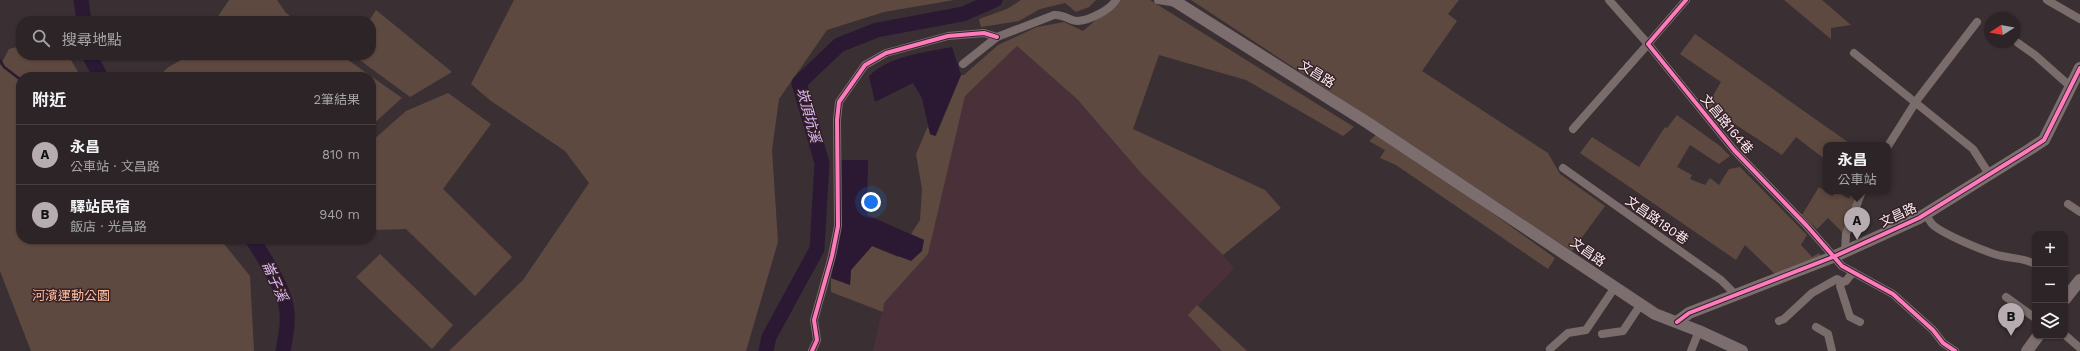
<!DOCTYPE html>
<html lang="zh-TW">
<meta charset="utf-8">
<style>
body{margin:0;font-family:"Work Sans","Noto Sans TC",sans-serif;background:#342c2e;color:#f1f3f6}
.controls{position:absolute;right:12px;bottom:12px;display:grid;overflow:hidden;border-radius:8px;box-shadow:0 1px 3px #0004}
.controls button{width:36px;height:36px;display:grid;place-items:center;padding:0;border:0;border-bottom:1px solid #484143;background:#2c2426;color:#f1f3f6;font:20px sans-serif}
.compass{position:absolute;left:1984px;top:12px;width:36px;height:36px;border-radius:50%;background:#2c2426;box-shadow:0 1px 3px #0004;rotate:259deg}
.you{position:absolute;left:871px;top:202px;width:14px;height:14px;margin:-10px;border:3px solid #fff;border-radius:50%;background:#1a73e8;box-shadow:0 0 0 6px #1a73e833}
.badge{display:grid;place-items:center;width:26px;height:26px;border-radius:50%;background:#b7acaf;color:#111;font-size:13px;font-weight:700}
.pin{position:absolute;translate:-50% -33px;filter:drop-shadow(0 1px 2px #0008)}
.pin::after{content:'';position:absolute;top:21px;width:14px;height:12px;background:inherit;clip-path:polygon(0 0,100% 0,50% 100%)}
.popup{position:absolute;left:1823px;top:142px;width:68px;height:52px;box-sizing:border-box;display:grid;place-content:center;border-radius:8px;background:#2c2426;filter:drop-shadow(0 1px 3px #0005);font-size:13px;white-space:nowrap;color:#a6a4a7}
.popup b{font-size:15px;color:#f1f3f6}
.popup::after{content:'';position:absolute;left:50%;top:100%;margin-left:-8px;border:8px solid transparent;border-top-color:#2c2426}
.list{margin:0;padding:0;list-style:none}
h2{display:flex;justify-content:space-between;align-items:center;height:52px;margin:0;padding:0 16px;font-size:17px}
h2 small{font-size:13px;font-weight:400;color:#a6a4a7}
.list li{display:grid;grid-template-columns:26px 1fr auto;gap:12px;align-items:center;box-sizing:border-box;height:60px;padding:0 16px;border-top:1px solid #484143}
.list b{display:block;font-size:15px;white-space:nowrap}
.list p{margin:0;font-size:13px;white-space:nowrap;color:#a6a4a7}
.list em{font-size:13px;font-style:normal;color:#a6a4a7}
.icon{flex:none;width:22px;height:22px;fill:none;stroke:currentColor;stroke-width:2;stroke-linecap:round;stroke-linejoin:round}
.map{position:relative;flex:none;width:2080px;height:351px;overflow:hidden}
.search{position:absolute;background:#2c2426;box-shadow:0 1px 3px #0004;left:16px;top:16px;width:360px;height:44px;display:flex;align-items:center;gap:10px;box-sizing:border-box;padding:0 14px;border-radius:16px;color:#a6a4a7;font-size:15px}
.panel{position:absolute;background:#2c2426;box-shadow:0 1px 3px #0004;left:16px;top:72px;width:360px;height:172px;border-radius:16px}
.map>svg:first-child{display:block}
.built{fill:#4a3139}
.green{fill:#5e4940}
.water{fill:#2b1934}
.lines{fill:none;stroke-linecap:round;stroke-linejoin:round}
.stream{stroke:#2b1934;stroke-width:2.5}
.river{stroke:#2b1934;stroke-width:15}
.street{stroke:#796c6b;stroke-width:8}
.secondary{stroke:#7c6d6e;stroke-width:12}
.cycleway-casing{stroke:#352127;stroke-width:6}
.cycleway{stroke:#fd7abc;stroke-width:4}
.labels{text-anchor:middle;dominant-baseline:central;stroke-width:3;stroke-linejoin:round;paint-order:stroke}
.street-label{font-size:13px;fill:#fbeef2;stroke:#352127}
.park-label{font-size:13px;fill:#febc9c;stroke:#352127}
.water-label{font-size:14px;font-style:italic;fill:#debcf6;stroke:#352127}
</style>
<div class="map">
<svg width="2080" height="351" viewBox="0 0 2080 351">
<rect width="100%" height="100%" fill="#3a3033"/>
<path class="built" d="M1017,46L1077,99L1141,173L1223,255L1234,269L1198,305L1247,351H873L884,303L928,254L965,96Z"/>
<g class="green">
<path d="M229,0H277L286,13L297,21H215Z"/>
<path d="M514,0H954L884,12L827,30L779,99L772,150L778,242L746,351H449L523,280L589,183L565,151L491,101L471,84Z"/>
<path d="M1021,0H1096L1089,7L1076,12L1065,3L1040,9L1019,21L981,27L979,19L1007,9Z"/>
<path d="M1119,0H1150L1354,127L1343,136L1246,80L1159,55L1133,129L1265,190L1281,208L1223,255L1141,173L1077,99L1017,46L965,96L928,254L884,303L883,312L831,292V278L850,285L851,270L872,246L898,257L924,240L911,234L920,220L922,189L916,154L928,126L930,134L936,136L961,75H964L998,45L1037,27L1064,22L1083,31Z"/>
<path d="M1191,0H1459L1448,14L1457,21L1422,71L1548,153L1560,174L1605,206L1572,251Z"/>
<path d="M1784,0H1822L1851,25L1831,28V39Z"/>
<path d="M376,10L452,72L410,97L353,55H371V21H369Z"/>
<path d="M1695,34L1852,145H1826V160L1796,137L1782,155L1721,115L1718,121L1707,106L1721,82L1680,54Z"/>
<path d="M21,46V55H68L81,77H21V239H220L250,276L254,351H31L0,271V66L9,49Z"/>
<path d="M186,55H341L402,98L371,126V77H160C169,62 177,66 186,55Z"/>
<path d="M448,93L491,124L443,189L512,257L475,296L406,229L371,230V142L406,111Z"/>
<path d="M1677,115L1720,146L1730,156L1719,164L1690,145L1677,167L1692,175L1690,179L1705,185L1710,178L1719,185L1729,169L1740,167L1807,235L1801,245L1812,257L1819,253L1821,256L1775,274L1745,245L1736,260L1580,153L1592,137L1639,167L1665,127L1667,128Z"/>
<path d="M1379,132L1555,258L1548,269L1396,165L1380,158L1385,150L1369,141Z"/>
<path d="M1819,187L1832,196L1837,192L1849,199L1852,191H1858L1844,234L1828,218L1817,229L1802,215Z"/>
<path d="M380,254L453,325L432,349L356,277Z"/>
<path d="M1197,305L1247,351H1222L1188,315Z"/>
</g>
<g class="water">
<path d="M952,47L961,75L935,136L930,134L922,98L913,83L875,102L869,76C891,55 923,53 952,47Z"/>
<path d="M841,160H868L867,215L924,240L922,251L911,261L872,246L851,270L850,285L831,278L839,239Z"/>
</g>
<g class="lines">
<path class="stream" d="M0,60L4,67L21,80"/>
<g class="river">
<path d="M81,0L84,21"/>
<path d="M89,55L101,77"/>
<path d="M252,239C263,255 282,286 286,305C289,320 286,336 283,351"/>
<path d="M766,351L769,337L817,249L822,163L799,83L839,45L877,30L963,14L995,0"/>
</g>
<g class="street">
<path d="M1158,0L1177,3"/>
<path d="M1686,0L1648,44L1734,150L1807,226L1842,266L1893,294L1933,330L1943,343L1955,351"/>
<path d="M2047,0L2080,19"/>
<path d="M2018,43L2035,55L2071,87"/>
<path d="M1854,53L1973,149L1989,174"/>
<path d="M963,64L997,37L1054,15C1065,14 1069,21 1078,21C1090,20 1110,10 1116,0"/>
<path d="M1573,129L1648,44L1609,0"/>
<path d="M1888,146L1917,100L1977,22"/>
<path d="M1563,168L1721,280L1736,295"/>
<path d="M2068,204L2080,212"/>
<path d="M1925,214C1927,217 1930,221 1932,224C1942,234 1988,253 2002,256C2014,259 2024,258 2035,264"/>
<path d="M1845,251L1846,234L1862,191"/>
<path d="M1842,282L1840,286L1850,317L1860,322"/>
<path d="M2006,297L2035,318"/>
<path d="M1779,321L1784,319L1812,293L1837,279L1842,282L1846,281L1853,272"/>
<path d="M1816,327L1828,334L1832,351"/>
<path d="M1602,334L1623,331L1641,304"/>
<path d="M2065,335L2080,348"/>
<path d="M1550,349L1568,333L1586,330L1615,287"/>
<path d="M812,351L817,340L814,320L832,256L838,226L837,120L839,102L865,65L886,53L948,36L984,33L997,37"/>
<path d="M1691,351L1699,331"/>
</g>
<g class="secondary">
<path d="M1173,0L1368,123L1655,314L1699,331L1742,351"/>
<path d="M2065,299L2080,280"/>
<path d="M1677,322L1689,313L1833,257L1919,218L2027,151L2044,140L2080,68"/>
<path d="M2027,351L2038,336"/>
</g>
<defs>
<g id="cycleway">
<path d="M1686,0L1648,44L1734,150L1807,226L1842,266L1893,294L1933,330L1943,343L1955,351"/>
<path d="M1677,322L1689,313L1833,257L1919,218L2027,151L2044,140L2080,68"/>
<path d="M812,351L817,340L814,320L832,256L838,226L837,120L839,102L865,65L886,53L948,36L984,33L997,37"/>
</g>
</defs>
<use href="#cycleway" class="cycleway-casing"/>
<use href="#cycleway" class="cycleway"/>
</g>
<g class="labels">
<g class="street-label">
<text transform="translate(1317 74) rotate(32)">文昌路</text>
<text transform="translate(1727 124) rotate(50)">文昌路164巷</text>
<text transform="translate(1898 215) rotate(-25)">文昌路</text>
<text transform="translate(1657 220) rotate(35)">文昌路180巷</text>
<text transform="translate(1588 252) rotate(35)">文昌路</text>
</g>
<g class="park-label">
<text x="71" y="295">河濱運動公園</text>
</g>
<g class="water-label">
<text transform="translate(809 115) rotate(75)">崁頂坑溪</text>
<text transform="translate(275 281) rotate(66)">崙子溪</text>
</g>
</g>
</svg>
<div class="controls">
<button>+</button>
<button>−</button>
<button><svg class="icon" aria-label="layers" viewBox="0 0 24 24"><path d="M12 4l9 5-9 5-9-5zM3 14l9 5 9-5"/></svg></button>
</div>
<svg class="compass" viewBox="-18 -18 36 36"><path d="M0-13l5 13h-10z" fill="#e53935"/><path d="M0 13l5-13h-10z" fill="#a6a4a7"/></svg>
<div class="you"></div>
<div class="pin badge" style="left:1857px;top:240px">A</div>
<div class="popup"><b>永昌</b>公車站</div>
<div class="pin badge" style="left:2011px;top:336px">B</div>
<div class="search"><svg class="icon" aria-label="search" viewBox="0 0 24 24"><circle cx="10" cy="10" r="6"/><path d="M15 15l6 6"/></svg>搜尋地點</div>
<section class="panel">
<h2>附近<small>2筆結果</small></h2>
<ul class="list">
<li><span class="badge">A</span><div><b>永昌</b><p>公車站 · 文昌路</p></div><em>810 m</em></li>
<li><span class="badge">B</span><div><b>驛站民宿</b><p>飯店 · 光昌路</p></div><em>940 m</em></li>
</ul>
</section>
</div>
